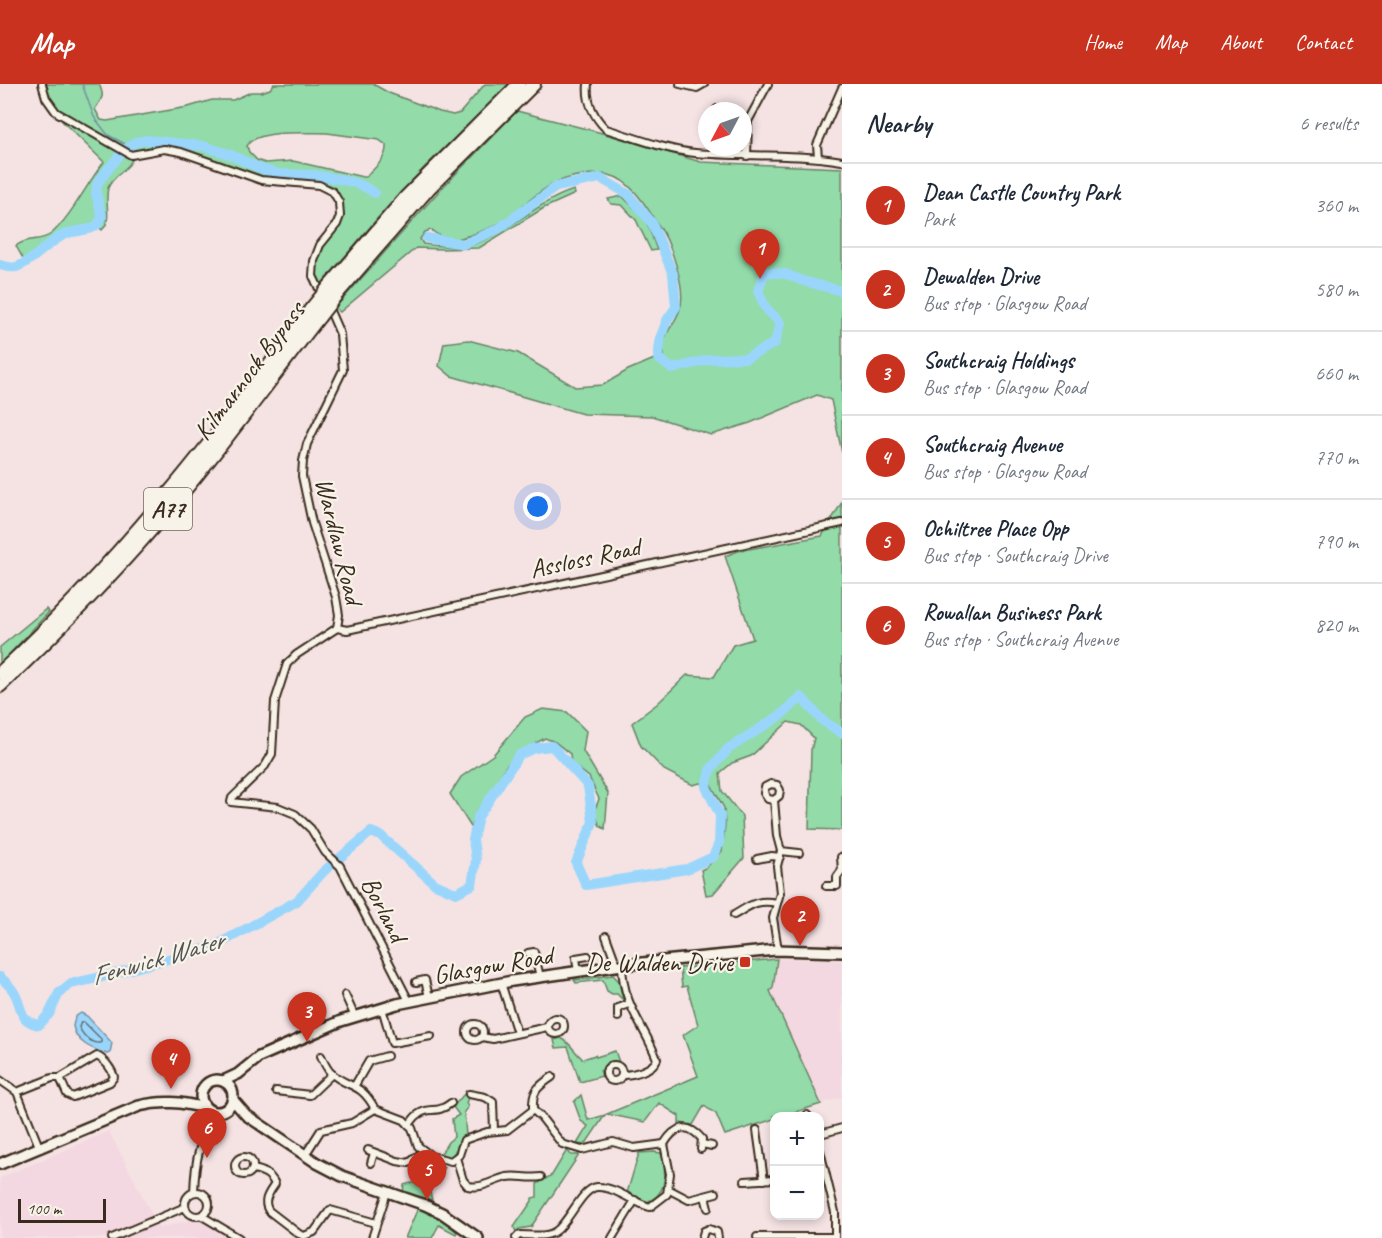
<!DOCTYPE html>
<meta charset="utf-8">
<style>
body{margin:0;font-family:Caveat,sans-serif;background:#f6f6f7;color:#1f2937}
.controls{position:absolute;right:18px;bottom:18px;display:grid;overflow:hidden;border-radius:12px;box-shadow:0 3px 9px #0003}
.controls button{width:54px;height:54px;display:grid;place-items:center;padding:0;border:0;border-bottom:2px solid #e0e1e3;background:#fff;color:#1f2937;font:30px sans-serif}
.compass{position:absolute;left:698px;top:18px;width:54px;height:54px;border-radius:50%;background:#fff;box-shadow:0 3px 9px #0003;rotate:229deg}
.scale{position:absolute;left:18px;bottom:15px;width:88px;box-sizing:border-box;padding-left:6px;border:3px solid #3b2a1e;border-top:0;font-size:16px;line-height:21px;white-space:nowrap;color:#3b2a1e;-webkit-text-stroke:4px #f7f3e8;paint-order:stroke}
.you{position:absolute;left:538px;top:423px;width:21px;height:21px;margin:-15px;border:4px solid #fff;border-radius:50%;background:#1a73e8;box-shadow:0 0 0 9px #1a73e833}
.badge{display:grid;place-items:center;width:39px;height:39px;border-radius:50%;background:#c8321e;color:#fff;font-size:20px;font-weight:700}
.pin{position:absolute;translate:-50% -50px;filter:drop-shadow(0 2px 3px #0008)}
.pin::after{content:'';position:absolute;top:32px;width:21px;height:18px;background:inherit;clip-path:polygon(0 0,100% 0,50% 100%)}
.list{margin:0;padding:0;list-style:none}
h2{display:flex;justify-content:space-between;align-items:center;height:78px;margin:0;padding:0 24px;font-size:26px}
h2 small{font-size:20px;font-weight:400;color:#747a83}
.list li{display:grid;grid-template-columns:39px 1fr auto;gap:18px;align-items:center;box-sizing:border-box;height:84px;padding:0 24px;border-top:2px solid #e0e1e3}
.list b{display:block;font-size:22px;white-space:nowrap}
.list p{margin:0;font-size:20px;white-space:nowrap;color:#747a83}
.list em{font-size:20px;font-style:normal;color:#747a83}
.map{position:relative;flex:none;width:842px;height:1154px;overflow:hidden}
header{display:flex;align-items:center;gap:36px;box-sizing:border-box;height:84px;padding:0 30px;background:#c8321e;color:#fff}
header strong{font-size:28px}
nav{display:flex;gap:33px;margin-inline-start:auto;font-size:21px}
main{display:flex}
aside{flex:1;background:#fff}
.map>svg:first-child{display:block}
.built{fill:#f4d8e1}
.green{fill:#93dba9;stroke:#678264;stroke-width:1.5;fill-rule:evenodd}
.water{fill:#9ad6fb;stroke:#7491a3;stroke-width:1.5}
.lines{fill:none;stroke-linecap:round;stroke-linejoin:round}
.shore{stroke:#616f76;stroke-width:1.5}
.stream{stroke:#7491a3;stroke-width:1.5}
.river{stroke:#9ad6fb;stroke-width:10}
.street-casing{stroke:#3b2a1e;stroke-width:10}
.secondary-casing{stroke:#3b2a1e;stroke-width:14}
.highway-casing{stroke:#3b2a1e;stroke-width:16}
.street{stroke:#f7f3e8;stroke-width:6}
.secondary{stroke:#f7f3e8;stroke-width:9}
.highway{stroke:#f7f3e8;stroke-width:12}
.highway-bridge-casing{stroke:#3b2a1e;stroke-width:16;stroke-linecap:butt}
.highway-bridge{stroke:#f7f3e8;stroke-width:12}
.poi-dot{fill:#c8321e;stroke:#f7f3e8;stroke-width:2}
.labels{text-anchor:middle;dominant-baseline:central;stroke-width:4.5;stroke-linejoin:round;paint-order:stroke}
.shield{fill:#f7f3e8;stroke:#73665b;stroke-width:1.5}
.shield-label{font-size:24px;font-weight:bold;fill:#3b2a1e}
.street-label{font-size:26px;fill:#3b2a1e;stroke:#f7f3e8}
.poi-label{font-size:26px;fill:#3b2a1e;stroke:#f7f3e8;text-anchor:end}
.water-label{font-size:27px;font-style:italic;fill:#535555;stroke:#f7f3e8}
</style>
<header>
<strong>Map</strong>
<nav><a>Home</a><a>Map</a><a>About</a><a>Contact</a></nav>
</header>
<main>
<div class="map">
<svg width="842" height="1154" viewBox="0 0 842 1154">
<rect width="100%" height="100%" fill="#f5e3e4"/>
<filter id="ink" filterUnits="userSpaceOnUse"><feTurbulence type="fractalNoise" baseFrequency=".0167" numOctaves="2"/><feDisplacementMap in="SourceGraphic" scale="12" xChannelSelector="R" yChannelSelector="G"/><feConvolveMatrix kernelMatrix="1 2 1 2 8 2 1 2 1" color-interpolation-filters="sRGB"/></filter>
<g filter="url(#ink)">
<g class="built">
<path d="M777,875H824L842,877V1013L821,1020L804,984L769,906L773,903Z"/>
<path d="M109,1047L159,1144L191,1136L214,1138L237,1154H0V1094Z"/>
</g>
<g class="green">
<path d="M42,0H99C105,13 102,14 95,25L101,36L107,37L188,23L212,16H233L251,8H261L270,5L274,0H373L389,9L440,28L453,31L460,29L485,0H510L424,84L383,128L323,198L317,202L314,177L337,140L340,123L329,105L261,96L164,65L134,71C131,85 113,90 108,104C104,118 113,136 102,146L97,141L87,147L68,149L60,153L25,178L16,162C26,153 41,158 51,150C71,133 87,99 104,78L63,38L56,28ZM327,49L379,56L386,61C387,75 375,83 366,93H363L293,77L265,79L257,76L249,68L247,62C255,45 309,49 327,49Z"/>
<path d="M517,27L602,49L701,78L842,84V369L831,316L817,311L750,339L711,351L652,332L583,330L451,292L439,282L444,259L468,256L518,269L575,303L603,301L628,286L664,271C659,252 675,242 680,225C687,205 670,156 657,139C646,122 631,96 609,91C593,88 570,92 555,99C538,107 523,123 507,134C497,142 469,153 456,155C448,156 437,151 431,146L425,148L420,155L423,160C439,162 459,165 475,160C511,147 538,117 574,106L575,110L544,124L479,164L442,165L416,164L340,228L335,224L439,107Z"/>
<path d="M622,112L646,136L657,166L651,167L636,136L622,121L611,120L608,115Z"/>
<path d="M842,418V746L809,745L811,666L814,654L801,641L788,638L751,672L732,679L720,689L722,707L742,732L744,774L713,810L706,811L701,786L707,783L722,767L725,742L724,724L711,701L700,699L693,701L664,686L641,662L632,639L657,620L687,591L714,593L733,561L753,555L725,472L738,467L822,452Z"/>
<path d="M46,525L49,528L0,580V563Z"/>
<path d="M543,625L567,628L586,647L583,667L608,709L605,745L600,742L594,728L599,715L589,693L571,679L570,670L555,658L545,654L521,667L506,682L493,706L477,727L471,743L450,710L461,693L493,671L525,633Z"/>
<path d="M777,875L773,904L770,907L821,1020L783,1032H774V1035L725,1051L716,1030L704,1022L693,1041L679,1039V1032L659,1019L645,1038L607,1030L698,992L683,951L698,941L687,902L682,903L680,884Z"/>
<path d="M613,891L619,897L623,916L617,910H612L607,907L603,896L576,899L574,896Z"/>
<path d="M561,954C571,959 574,968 583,975L595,971L596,973L615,967L619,978H612L605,981L603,990L600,986L602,992L580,998L568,963L556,964L554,956Z"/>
<path d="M464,1010L468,1014L466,1019L468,1023L464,1028L466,1051L460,1057L452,1073L440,1071L448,1058L454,1053L452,1035L459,1031L453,1023Z"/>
<path d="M581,1011L588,1036L605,1031L585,1061L577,1060L588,1042L581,1037L574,1018Z"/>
<path d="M567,1066L571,1071H579L531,1143L519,1145L516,1148L514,1143L532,1117V1114L537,1113V1100L552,1091Z"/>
<path d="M654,1068L661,1069C667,1089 668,1110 647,1118L627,1109L639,1069Z"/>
<path d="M433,1081L444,1084L428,1100L432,1116L403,1108L404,1101C412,1098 416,1099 423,1101Z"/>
<path d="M418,1124L442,1135L457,1148L456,1150L439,1141L432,1154H405Z"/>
</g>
<path class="water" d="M81,929L87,932L112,959L110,969L107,970C92,965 76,959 73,942L75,933Z"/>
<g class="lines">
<path class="shore" d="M81,938H84L101,955V959C91,960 83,952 79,943Z"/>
<path class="stream" d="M82,0L94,33L108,51L129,62"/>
<g class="river">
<path d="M427,154L464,160L498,145L556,103L600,94L628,110L652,139L673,190L676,223L667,236L661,252L658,274L672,285L711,275L746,274L775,259L780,239L765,223L758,207L765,188L786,190L803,197L842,207"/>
<path d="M0,181C6,183 13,185 19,182C36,175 48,157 66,150C80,144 97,150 102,132L96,110L97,100L102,93L123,67L136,58L148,56L203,62L229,70L261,85L280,90L314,91L344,96L361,101L375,109"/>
<path d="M0,893C6,898 13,905 16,912C23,928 20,937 39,941L49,930L59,909L70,900L106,892L215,862L297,817L324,787L371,748L381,752L435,800L456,809L472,801L476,776L473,756L478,733L519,671L535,664L552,662L588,702L593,738L576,779L586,801L687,785L713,773L719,759L720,731L706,703L710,686L728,665L781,631L801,613L823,637L842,649"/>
</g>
<defs>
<g id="street">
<path d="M42,0L46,14L56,28L131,71L164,65L181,68L261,96L319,101L333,108L339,118L340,132L337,140L320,161L314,177L313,192L322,211"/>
<path d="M588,0C586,17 594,33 606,45C633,53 666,66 695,69C744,73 794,69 842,77"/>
<path d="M680,0L697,4L704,0"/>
<path d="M717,27V25"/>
<path d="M747,72L748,37L768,0"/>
<path d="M818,73L817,61L842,4"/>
<path d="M327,220L340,250L343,286L307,360L303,377L302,392L312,439L336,513L339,531L337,544"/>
<path d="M337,544L347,546L842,439"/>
<path d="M337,544L296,571L287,580L275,617L272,670L265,682L232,714L231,718L278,723L295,730L311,745L325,768L340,782L409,917"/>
<path d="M774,716L768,715L764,709L765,703L771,700L777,701L780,706L779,712L774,716L777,752L781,767L777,782L780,809L773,834L778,866"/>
<path d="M781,767L799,769"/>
<path d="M757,775L772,772L780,773"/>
<path d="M826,802H837V793L842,786L841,773"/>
<path d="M734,831C751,821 757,815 777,819"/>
<path d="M606,852L617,882"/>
<path d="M528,869L534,868L540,893"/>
<path d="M578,888L576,874L588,872"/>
<path d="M416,898L425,896L429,913"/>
<path d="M501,899L517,949"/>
<path d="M345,911L355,933"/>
<path d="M382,924L392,959L431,952"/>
<path d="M618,933V924L629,920"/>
<circle cx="556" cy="942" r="8"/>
<circle cx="475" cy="948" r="8"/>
<path d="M482,953L493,955L547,943"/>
<path d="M321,972C324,978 326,984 331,989C349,1005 360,997 375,1025"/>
<circle cx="614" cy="989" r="8"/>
<path d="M622,991C633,991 653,986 657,975C643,939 623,922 622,881"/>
<path d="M0,996L17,1008L40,1065"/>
<path d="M355,1001L369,977L387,972"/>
<path d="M276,1007L310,1011L332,990"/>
<path d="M17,1008L52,994H60L97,972C105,976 112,985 114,993L110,998L73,1013L67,1010L60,994"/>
<path d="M469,1010L485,1013L493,1018L494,1047"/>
<path d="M533,1026C532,1007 537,1003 552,993"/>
<path d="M807,1031L808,1032"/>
<path d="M409,1041C412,1037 415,1032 419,1030C430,1022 436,1031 451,1019"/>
<path d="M207,1042L208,1026"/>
<path d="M757,1046L764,1096"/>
<path d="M820,1050L842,1044"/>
<path d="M664,1060C675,1042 688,1038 702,1055L701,1065"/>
<path d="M702,1060L712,1062"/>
<path d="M368,1066L397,1077L409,1079L424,1067"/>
<path d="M820,1067L835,1128V1154"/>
<path d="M305,1071L321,1046L352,1039L375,1025L404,1036L412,1044L418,1062L431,1072L451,1077L459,1071L464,1056L487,1048L507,1046L533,1026L541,1033L562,1060L582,1066L613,1058L634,1064L664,1060L670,1090L667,1110L650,1123C634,1119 614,1102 597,1103C582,1104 569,1138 556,1147C547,1154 530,1151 519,1151L516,1154"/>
<circle cx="244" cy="1082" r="9"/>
<path d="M456,1074L463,1096L468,1102C482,1105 493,1096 507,1093C517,1091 529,1095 541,1093"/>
<path d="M371,1079L374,1069"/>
<path d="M253,1085C263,1087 270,1090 275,1100C269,1109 262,1117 269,1127L299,1150L304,1152L314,1148L330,1126L376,1139"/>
<path d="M745,1097L774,1095"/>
<path d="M668,1105L689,1116L716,1109"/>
<circle cx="197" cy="1120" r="12"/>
<path d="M194,1108C195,1078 199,1052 219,1029"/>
<path d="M705,1112L708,1124"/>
<path d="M202,1132L239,1154"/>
<path d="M757,1153H835"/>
<path d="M112,1154L185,1123"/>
<path d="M372,1154L387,1108"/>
<path d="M612,1154L635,1116"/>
<path d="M702,1154L704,1147L709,1145L717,1148L718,1154"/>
</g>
<g id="secondary">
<circle cx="217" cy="1012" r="16"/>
<path d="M223,997L238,990L259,973L341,937L397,920L512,897L622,881L776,866L842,868"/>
<path d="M233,1016L246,1031L317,1079L342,1092L425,1121L442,1129L478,1154"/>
<path d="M0,1080L139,1022C162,1016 182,1018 205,1024"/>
</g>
<g id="highway">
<path d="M328,204L406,113L519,0"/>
<path d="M336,211L429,104L534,0"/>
<path d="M0,589C117,480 217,354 311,225"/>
<path d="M0,602C68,538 134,469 193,396C237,342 277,287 319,233"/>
</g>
</defs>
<use href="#street" class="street-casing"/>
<use href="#secondary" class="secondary-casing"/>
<use href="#highway" class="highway-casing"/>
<use href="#street" class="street"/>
<use href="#secondary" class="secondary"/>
<use href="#highway" class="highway"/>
<defs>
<g id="highway-bridge">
<path d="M311,225L328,204"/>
<path d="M319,233L336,211"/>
</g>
</defs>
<use href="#highway-bridge" class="highway-bridge-casing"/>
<use href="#highway-bridge" class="highway-bridge"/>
</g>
</g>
<rect class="poi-dot" x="739" y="872" width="12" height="12" rx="3"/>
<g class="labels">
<rect class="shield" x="144" y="404" width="48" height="42" rx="4.5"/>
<g class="shield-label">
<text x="168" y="425">A77</text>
</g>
<g class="street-label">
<text transform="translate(249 287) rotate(-53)">Kilmarnock Bypass</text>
<text transform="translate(339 457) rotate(76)">Wardlaw Road</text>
<text transform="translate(585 474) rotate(-12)">Assloss Road</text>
<text transform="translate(384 825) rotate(63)">Borland</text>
<text transform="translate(493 881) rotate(-10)">Glasgow Road</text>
</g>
<g class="poi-label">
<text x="733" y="878">De Walden Drive</text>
</g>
<g class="water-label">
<text transform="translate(157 874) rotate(-16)">Fenwick Water</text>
</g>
</g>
</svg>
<div class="controls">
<button>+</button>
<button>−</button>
</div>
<svg class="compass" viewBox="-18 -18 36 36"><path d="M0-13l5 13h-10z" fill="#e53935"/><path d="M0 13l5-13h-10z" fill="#747a83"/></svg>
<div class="scale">100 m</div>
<div class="you"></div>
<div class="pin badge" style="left:760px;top:195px">1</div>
<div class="pin badge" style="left:800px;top:862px">2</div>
<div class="pin badge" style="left:307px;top:958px">3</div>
<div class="pin badge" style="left:171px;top:1005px">4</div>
<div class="pin badge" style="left:427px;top:1116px">5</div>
<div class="pin badge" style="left:207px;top:1074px">6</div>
</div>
<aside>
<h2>Nearby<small>6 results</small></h2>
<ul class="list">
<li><span class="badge">1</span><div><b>Dean Castle Country Park</b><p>Park</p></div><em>360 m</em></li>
<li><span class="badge">2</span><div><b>Dewalden Drive</b><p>Bus stop · Glasgow Road</p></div><em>580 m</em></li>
<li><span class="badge">3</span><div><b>Southcraig Holdings</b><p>Bus stop · Glasgow Road</p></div><em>660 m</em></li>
<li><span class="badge">4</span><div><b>Southcraig Avenue</b><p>Bus stop · Glasgow Road</p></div><em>770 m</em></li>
<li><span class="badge">5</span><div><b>Ochiltree Place Opp</b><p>Bus stop · Southcraig Drive</p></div><em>790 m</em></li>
<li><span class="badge">6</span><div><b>Rowallan Business Park</b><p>Bus stop · Southcraig Avenue</p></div><em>820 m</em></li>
</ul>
</aside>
</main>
